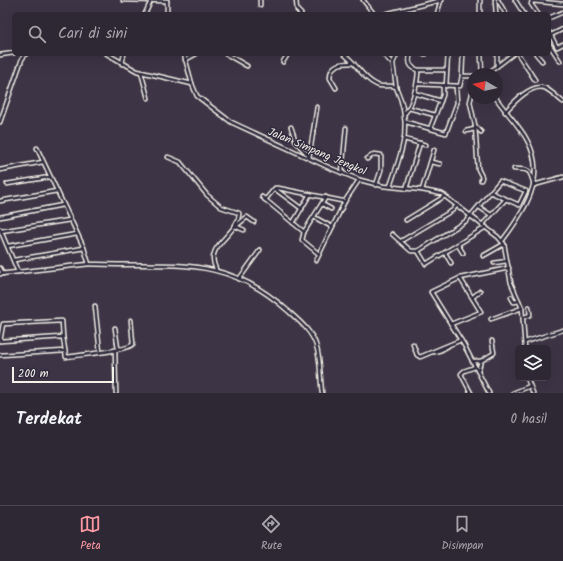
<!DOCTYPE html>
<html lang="id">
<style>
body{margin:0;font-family:Kalam,sans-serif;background:#3a3340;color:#f1f3f6}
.controls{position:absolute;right:12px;bottom:12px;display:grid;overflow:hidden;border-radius:6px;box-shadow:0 4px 16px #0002}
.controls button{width:36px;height:36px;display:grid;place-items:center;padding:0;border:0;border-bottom:1px solid #49444f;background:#2e2734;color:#f1f3f6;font:20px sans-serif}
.compass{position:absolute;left:467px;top:68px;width:36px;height:36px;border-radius:50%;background:#2e2734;box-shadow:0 4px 16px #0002;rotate:279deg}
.scale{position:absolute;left:12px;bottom:10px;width:102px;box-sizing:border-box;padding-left:4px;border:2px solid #f4f1e8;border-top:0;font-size:11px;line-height:14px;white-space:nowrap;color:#f4f1e8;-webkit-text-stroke:3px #2f2a3d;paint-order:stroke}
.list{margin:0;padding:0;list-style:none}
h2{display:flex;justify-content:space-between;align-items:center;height:52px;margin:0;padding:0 16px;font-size:17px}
h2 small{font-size:13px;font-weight:400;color:#a7a5ac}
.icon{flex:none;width:22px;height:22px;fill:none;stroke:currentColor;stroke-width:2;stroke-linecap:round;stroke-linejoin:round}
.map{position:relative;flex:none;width:563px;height:393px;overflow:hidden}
.search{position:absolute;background:#2e2734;box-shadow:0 4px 16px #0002;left:12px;right:12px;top:12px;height:44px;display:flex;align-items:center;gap:10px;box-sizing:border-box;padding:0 14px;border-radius:6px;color:#a7a5ac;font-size:15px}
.sheet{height:112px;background:#2e2734}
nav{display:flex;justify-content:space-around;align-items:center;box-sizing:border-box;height:56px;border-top:1px solid #49444f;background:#2e2734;font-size:11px;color:#a7a5ac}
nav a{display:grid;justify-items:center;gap:2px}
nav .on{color:#ff9aa2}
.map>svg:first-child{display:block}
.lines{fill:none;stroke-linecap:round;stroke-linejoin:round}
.street-casing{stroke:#f4f1e8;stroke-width:5.5}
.street{stroke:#2f2a3d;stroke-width:2.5}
.labels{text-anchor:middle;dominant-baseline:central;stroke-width:3;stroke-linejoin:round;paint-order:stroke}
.street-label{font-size:11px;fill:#f4f1e8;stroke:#2f2a3d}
</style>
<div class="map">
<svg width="563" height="393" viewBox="0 0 563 393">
<rect width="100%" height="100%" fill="#3d3445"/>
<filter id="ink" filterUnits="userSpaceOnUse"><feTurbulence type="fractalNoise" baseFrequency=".025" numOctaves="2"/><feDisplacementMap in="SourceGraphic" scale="8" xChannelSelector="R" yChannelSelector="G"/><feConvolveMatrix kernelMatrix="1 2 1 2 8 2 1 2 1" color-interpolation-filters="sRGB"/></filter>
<g filter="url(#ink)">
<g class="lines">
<defs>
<g id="street">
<path d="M123,0L167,1"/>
<path d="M296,0L297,10L301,14"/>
<path d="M363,0L374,14"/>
<path d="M480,0V14"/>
<path d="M495,0L496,14"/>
<path d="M498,0L506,14"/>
<path d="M515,0L524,14"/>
<path d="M167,1V14"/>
<path d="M260,5V0"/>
<path d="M145,14L151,1"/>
<path d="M385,14L442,0"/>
<path d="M437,14L441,0"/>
<path d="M538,14L531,4L532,1L563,4"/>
<path d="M549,18L563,12"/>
<path d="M549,32L557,47L563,44"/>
<path d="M551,35L563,29"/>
<path d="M549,44L560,61"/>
<path d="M107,54L137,71L192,84"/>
<path d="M184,54L192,84L197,96L231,122L330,168L360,180L383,186L422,190L442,194L498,237L504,244L511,283L522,308L525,348"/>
<path d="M226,54L247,66"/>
<path d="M344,54C356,63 363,79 377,85C383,88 389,84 396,87C413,125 403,149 390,186"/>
<path d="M383,54L393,64L396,86"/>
<path d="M422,54H426"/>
<path d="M481,54L482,74"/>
<path d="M497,54V66"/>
<path d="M518,54L535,80"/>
<path d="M536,54L542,61"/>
<path d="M0,55L14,53"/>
<path d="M185,60L196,54"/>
<path d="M283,62L288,54"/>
<path d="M393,63L397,54"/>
<path d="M122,64L124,54"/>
<path d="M418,70H447L446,86"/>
<path d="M447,70L448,54"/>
<path d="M141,72L148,98"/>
<path d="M487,74L513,54"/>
<path d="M462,76H473"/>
<path d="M417,84L460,86L462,76L463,54"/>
<path d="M336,88L330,78C330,64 341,63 353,63"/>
<path d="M473,90L470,102L475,125L478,169L482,177L481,180"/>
<path d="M414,93L441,101"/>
<path d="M496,98C506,113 519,125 527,140C548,177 524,212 502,241"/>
<path d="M409,108L435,115"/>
<path d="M505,112C513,103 531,83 545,88C551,91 557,97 563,102"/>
<path d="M405,113C413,105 418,81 418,70C411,68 408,64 410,56"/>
<path d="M0,122L22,59L26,54"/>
<path d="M406,122L446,133L457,103L456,87"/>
<path d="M475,126L481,132"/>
<path d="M291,127L296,142L309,156"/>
<path d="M430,129L443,95V86"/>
<path d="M466,131L475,129"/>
<path d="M404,139L426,145"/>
<path d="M37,148L84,248L89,264C167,268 223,252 287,310C298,320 311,330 316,345C321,360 320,378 322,393"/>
<path d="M168,157L180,162L207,195L221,207L239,213C239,235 203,245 216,269"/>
<path d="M309,158L317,107"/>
<path d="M367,159L374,154L381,155V170L376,185"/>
<path d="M431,162L440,164"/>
<path d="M514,169C529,169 530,169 534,185"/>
<path d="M0,170L43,162"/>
<path d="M342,173L346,128"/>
<path d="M7,184L50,177"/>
<path d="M534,185L563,177"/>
<path d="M275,189L302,209"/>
<path d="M406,189L420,143"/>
<path d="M422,190L434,150"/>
<path d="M262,197L304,232L326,197"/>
<path d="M265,200L275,188H278L342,201H345L359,180"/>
<path d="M0,201L57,191"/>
<path d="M322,204L331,209"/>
<path d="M479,207L491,215"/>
<path d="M0,217L63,205"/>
<path d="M314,217L332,227"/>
<path d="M406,220L445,196"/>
<path d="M293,223L310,194"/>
<path d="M482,225L506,199"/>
<path d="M235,226L244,230"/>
<path d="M236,226L247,217L254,222"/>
<path d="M486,227L426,264L418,251L466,221L500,181L526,191L519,205L490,192"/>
<path d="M0,229L18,272L89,264"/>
<path d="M1,231L70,220"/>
<path d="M304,232L302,240L319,254"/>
<path d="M392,234L411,251H418"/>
<path d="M401,241L453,210L457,205"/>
<path d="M458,245L463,253"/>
<path d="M8,246L77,234"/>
<path d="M445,253L451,263"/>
<path d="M483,256L504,244"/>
<path d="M14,260L84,248"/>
<path d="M316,261L345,201"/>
<path d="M494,263L507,261"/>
<path d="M0,268L3,274"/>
<path d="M0,274L18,272"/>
<path d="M239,279L260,250"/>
<path d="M473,297L480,291"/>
<path d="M511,297L514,302L519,301"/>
<path d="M95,306L100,352"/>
<path d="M524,317L530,315L529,307"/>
<path d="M491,319L522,308"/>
<path d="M451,324L481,312L460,278"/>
<path d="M115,328L118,349"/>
<path d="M0,341L63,337L66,357C77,355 128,351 133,344L131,320"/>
<path d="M0,341L3,324L62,321L63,337"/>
<path d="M525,342L563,330"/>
<path d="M413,344L417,355L420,357L461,340"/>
<path d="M115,350L116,393"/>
<path d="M434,352L441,350L448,346"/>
<path d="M0,355L65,351"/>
<path d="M472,361H481"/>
<path d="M478,371L481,361L494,353L492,341"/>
<path d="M527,378L533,393"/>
<path d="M471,393L461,374L464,371L475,367"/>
<path d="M489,393L464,345L431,292L460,278L509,268"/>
<path d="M513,393L530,386"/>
</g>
</defs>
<use href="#street" class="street-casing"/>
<use href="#street" class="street"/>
</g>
</g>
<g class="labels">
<g class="street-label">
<text transform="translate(317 152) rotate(23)">Jalan Simpang Jengkol</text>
</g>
</g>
</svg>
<div class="controls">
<button><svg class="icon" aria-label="layers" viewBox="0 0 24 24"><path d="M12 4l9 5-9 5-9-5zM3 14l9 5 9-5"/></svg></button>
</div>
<svg class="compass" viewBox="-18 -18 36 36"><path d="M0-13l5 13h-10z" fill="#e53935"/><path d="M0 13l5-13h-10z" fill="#a7a5ac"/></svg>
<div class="scale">200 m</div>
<div class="search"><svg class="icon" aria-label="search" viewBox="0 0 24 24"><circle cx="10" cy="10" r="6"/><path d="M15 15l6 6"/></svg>Cari di sini</div>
</div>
<section class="sheet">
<h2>Terdekat<small>0 hasil</small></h2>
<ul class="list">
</ul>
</section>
<nav>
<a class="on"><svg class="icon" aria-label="map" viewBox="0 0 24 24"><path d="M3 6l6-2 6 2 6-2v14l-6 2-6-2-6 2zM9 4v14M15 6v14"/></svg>Peta</a>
<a><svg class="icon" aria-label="directions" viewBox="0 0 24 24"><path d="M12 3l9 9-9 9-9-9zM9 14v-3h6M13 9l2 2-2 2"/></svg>Rute</a>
<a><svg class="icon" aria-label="saved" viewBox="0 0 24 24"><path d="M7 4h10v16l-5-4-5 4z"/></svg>Disimpan</a>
</nav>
